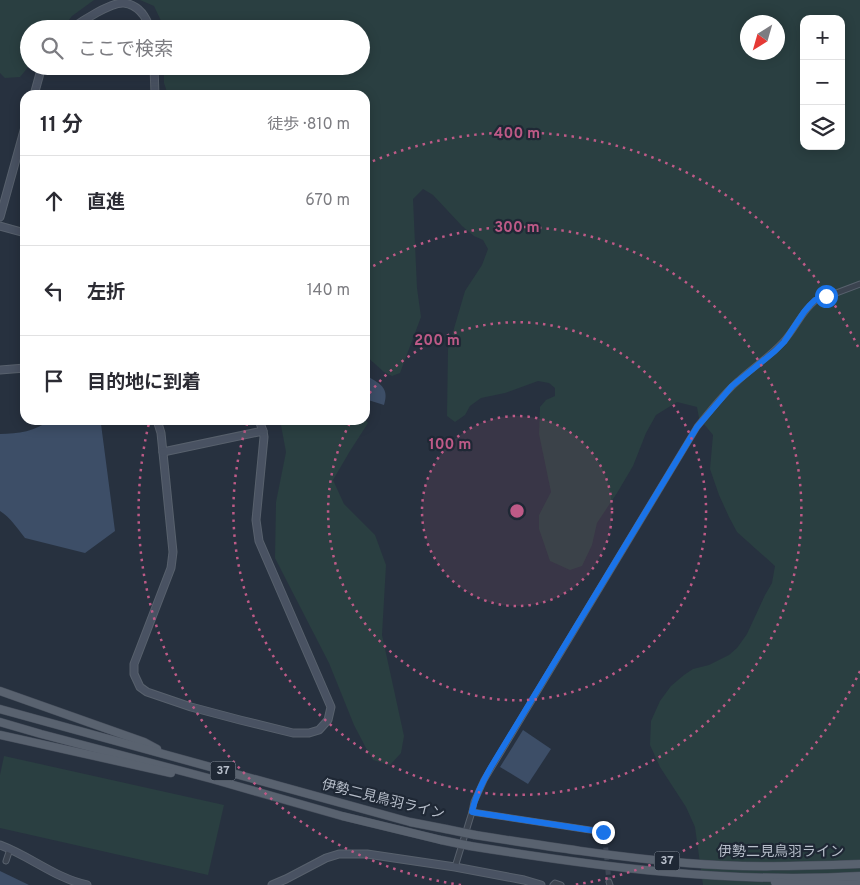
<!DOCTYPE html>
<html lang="ja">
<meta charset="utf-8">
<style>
body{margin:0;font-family:Overpass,"Noto Sans JP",sans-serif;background:#f7f7f7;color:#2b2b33}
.controls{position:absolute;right:15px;top:15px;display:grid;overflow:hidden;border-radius:10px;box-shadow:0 2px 12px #0003}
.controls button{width:45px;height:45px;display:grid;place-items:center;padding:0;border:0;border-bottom:1px solid #e1e1e2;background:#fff;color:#2b2b33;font:25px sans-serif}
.compass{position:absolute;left:740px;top:15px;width:45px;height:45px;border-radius:50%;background:#fff;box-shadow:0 2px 12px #0003;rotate:217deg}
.stop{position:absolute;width:15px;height:15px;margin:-11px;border:4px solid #1a73e8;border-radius:50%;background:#fff}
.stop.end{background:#1a73e8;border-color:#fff;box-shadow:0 1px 5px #0008}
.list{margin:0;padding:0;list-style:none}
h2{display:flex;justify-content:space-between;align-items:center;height:65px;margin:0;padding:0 20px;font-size:21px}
h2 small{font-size:16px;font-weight:400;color:#7c7c81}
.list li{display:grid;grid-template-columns:32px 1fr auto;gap:15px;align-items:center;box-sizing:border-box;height:90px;padding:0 20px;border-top:1px solid #e1e1e2}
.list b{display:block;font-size:19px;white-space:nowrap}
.list em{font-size:16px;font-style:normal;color:#7c7c81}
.icon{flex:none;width:28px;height:28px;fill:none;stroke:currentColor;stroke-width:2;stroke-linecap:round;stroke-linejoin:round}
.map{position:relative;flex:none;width:860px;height:885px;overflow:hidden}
.search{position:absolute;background:#fff;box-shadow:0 2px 12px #0003;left:20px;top:20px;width:350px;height:55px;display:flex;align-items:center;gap:12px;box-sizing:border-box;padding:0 18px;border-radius:28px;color:#7c7c81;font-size:19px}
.panel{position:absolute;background:#fff;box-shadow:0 2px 12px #0003;left:20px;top:90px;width:350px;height:335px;border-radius:15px}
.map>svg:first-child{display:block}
.green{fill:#2a3f41;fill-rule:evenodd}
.water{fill:#3d4e67}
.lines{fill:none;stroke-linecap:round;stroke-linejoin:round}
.street-tunnel{stroke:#3d4654;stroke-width:5;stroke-dasharray:5 2.5;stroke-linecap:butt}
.street-casing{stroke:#58616d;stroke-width:7}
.secondary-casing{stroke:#58616d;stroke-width:9}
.primary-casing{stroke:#444c59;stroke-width:9}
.street{stroke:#3b434f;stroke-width:5}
.secondary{stroke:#495262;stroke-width:7}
.primary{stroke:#59626f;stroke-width:8}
.primary-bridge-casing{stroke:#444c59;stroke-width:9;stroke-linecap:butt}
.primary-bridge{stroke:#59626f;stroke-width:8}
.route{stroke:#1a73e8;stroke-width:6}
.ring{fill:none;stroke:#be5a87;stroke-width:2.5;stroke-dasharray:2.5 5}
.labels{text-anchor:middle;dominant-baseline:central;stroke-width:4.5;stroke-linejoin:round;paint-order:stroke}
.shield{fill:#1f2835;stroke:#89919d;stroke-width:1}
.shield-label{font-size:12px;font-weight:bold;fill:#b7beca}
.street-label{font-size:14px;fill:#b7beca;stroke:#1f2835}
.centre{fill:#be5a87;stroke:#1f2835;stroke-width:2.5}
.ring-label{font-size:15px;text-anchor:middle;font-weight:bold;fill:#be5a87;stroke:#1f2835;stroke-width:4.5;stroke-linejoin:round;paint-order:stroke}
</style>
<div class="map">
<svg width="860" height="885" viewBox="0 0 860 885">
<rect width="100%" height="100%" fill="#27313f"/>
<g class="green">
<path d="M0,0H94L72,16L62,29H29V66L20,77L5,78L0,73Z"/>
<path d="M140,0H860V885H703L695,827L686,807L660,767L650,745L651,721L660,701L671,686L684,675L693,669L709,665L729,655L737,648L747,634L765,595L772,583L775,566L737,532L729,517L719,495L710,469L713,435L699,418L697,407L677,402L656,415L646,433L633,466L617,493L597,523L592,545L582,566L570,570L550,561L539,529V515L551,492L539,434L540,407L546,400L555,396V388L549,383L538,381L505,393L481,398L470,406L465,415L455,422L447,416L448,349L465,291L482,265L488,249L483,240L474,236L462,226L433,195L423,189L413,199L417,288L421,317L400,373L392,376L384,372L365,355V95H168L164,83V66H361V29H163V25L154,6ZM804,19H841V146H804ZM748,22H778V52H748Z"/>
<path d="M365,419L368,423L350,451L333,480L344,504L375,535L386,565L382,635L404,736L401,753L390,765L373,760L366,748L354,725L329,663L275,558L276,502L286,452L280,420H365Z"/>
<path d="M4,756L224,805L208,875L0,828V775Z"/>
</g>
<g class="water">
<path d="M365,375C379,383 390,387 384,405L365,399Z"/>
<path d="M50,420H90L101,424L115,531L85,553L25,538C17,528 11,518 0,511V434C18,434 36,431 50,420Z"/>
<path d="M523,730L551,749L528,784L500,767Z"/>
<path d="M0,871L29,885H0Z"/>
</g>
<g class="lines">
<path class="street-tunnel" d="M605,840L609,882"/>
<defs>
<g id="street">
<path d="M472,812L603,832L605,840"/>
<path d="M6,861L10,849"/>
<path d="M455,867L472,812L474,802L484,780L697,427C710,411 723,394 738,381C752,368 769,357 782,343C795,330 801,312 815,301L860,284"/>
<path d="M609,882L610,885"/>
<path d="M553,885L555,883L561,885"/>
</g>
<g id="secondary">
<path d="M71,29C82,21 111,2 124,3C138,5 146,16 150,29"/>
<path d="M154,66L155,95"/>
<path d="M34,95L42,66"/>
<path d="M0,217L25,127"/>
<path d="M0,226L25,233"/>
<path d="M0,370L25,368"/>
<path d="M157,420L161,433L173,552L171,568L134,664V674L140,687L147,692L191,707L240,720L293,733H309L319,730L328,720L331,707L259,541L256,520L264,437L263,431L259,420"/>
<path d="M163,452L263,431"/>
<path d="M0,845C30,856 55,878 87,885"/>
<path d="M272,885L286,879L326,858L339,854H367L455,867L524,880L541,885"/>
</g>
<g id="primary">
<path d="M0,691L144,742L157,749"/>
<path d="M0,709L410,822L446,829"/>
<path d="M0,722L41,734L212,779L342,816L441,840"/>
<path d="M0,735L171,773"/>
<path d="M475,835C545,846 615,857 686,863C743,868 802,866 860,864"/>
<path d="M470,846C600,867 728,884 860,876"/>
<path d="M775,882L802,885L860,884"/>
</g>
</defs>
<use href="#street" class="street-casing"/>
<use href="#secondary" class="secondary-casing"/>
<use href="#primary" class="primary-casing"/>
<use href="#street" class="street"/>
<use href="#secondary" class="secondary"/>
<use href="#primary" class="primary"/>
<defs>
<g id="primary-bridge">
<path d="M446,829L475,835"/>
<path d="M441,840L470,846"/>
</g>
</defs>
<use href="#primary-bridge" class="primary-bridge-casing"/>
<use href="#primary-bridge" class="primary-bridge"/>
</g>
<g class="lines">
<path class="route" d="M603,832L472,812C475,796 483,781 491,767L697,427L732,386L775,351L784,342L804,312L810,305L815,300L826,296"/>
</g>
<circle cx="517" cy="511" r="95" fill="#be5a87" fill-opacity=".12"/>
<g class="ring">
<circle cx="517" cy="511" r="95"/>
<path d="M365 399A189 189 0 1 1 351 421"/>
<path d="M367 270A284 284 0 1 1 248 421"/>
<path d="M860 671A378 378 0 0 1 573 885M461 885A378 378 0 0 1 149 423M366 164A378 378 0 0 1 860 351"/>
</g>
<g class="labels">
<g class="shield">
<rect x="210.5" y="761.5" width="25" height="19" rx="4"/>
<rect x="654.5" y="851.5" width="25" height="19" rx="4"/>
</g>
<g class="shield-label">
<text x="223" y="771">37</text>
<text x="667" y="861">37</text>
</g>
<g class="street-label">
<text transform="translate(383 800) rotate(14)">伊勢二見鳥羽ライン</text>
<text x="781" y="852">伊勢二見鳥羽ライン</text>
</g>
</g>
<circle cx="517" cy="511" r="8" class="centre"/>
<g class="ring-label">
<text x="517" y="138">400 m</text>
<text x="517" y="232">300 m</text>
<text x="437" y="345">200 m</text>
<text x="450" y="449">100 m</text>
</g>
</svg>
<div class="controls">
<button>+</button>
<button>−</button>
<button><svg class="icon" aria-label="layers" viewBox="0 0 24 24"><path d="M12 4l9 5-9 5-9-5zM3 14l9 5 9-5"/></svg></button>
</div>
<svg class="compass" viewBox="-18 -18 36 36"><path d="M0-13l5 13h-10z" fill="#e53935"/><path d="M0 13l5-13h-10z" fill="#7c7c81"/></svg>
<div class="stop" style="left:826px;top:296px"></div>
<div class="stop end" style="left:603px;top:832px"></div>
<div class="search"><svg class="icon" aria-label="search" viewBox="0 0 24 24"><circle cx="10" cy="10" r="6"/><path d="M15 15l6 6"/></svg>ここで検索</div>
<section class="panel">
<h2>11 分<small>徒歩 · 810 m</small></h2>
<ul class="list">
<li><svg class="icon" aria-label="ahead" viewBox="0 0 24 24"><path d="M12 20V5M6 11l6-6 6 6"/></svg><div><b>直進</b></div><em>670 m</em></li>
<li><svg class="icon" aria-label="left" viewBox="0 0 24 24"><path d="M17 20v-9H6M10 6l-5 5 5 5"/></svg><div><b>左折</b></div><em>140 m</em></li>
<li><svg class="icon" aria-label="arrive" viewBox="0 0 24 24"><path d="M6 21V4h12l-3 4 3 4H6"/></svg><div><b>目的地に到着</b></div></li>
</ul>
</section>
</div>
